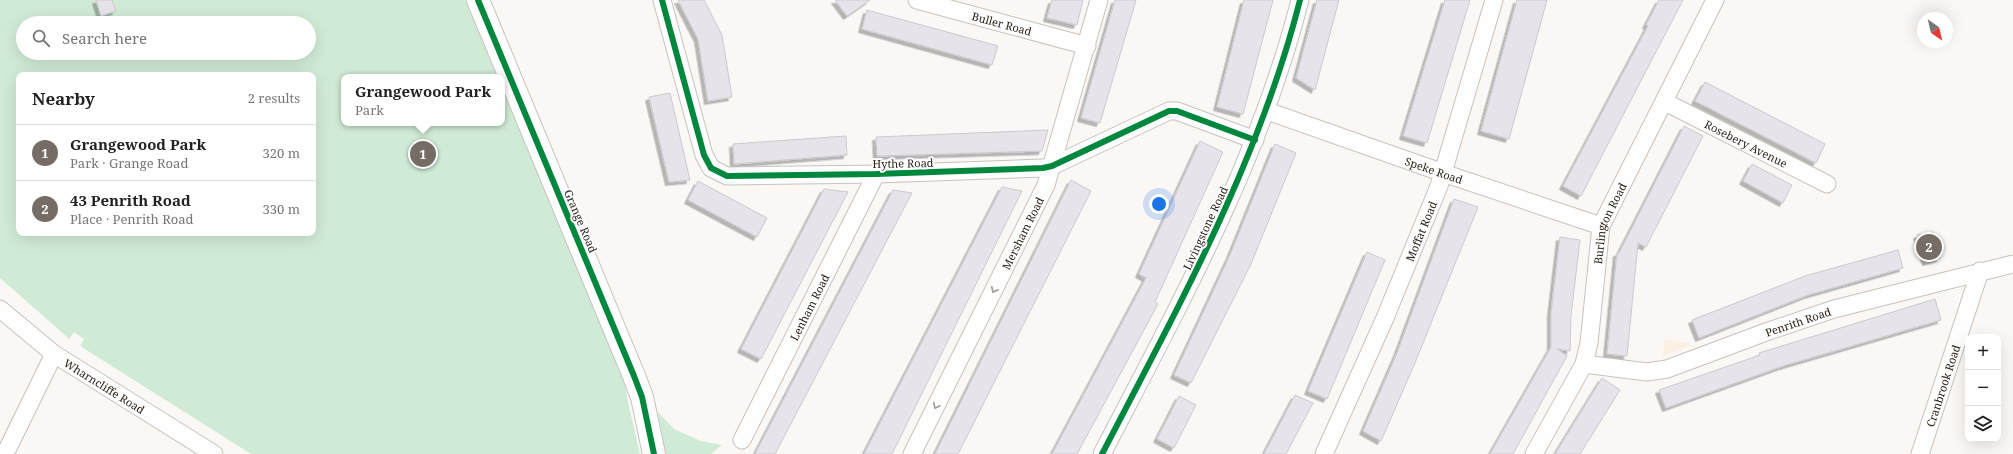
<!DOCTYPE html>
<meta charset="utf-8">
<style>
body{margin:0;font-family:"Noto Serif",serif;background:#f6f6f6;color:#222}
.controls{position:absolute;right:12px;bottom:12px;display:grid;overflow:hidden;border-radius:8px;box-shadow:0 4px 16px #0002}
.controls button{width:36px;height:36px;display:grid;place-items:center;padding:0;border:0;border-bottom:1px solid #e0e0e0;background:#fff;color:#222;font:20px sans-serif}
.compass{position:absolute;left:1917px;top:12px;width:36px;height:36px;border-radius:50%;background:#fff;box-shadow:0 4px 16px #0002;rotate:146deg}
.you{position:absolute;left:1159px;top:204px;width:14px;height:14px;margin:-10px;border:3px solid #fff;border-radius:50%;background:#1a73e8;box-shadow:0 0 0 6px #1a73e833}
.badge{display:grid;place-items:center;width:26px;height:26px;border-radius:50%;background:#756d65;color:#fff;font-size:13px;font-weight:700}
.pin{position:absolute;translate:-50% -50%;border:2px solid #fff;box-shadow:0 1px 4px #0006}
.popup{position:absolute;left:341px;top:74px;width:164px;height:52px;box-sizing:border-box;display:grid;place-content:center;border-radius:8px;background:#fff;filter:drop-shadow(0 1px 3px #0005);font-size:13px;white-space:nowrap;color:#767676}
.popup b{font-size:15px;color:#222}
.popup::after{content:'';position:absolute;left:50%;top:100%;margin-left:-8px;border:8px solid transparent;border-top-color:#fff}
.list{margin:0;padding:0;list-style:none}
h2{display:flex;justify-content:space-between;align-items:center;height:52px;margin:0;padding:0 16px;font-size:17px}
h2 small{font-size:13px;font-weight:400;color:#767676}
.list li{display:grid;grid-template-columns:26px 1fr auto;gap:12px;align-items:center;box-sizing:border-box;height:56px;padding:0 16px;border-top:1px solid #e0e0e0}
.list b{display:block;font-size:15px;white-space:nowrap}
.list p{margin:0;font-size:13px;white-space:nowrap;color:#767676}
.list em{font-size:13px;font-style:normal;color:#767676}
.icon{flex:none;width:22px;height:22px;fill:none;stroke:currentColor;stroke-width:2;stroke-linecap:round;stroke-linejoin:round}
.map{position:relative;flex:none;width:2013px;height:454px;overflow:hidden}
.search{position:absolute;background:#fff;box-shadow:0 4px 16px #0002;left:16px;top:16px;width:300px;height:44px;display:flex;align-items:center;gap:10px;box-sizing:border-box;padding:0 14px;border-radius:22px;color:#767676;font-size:15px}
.panel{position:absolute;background:#fff;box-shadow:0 4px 16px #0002;left:16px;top:72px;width:300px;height:164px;border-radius:8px}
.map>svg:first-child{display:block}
.built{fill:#fcefe4}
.green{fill:#d0ebd5;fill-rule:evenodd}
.building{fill:#e6e3eb;stroke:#cbc9ce;filter:url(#shadow)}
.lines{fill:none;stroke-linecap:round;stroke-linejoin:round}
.minor-casing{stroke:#c8c2bc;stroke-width:19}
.primary-casing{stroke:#c8c2bc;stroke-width:24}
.minor{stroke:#fefefe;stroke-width:17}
.primary{stroke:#fefefe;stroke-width:22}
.cycleway-casing{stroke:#fff;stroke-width:8}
.cycleway{stroke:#00873e;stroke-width:6}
.oneway{stroke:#a09b96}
.labels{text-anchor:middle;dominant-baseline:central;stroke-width:4;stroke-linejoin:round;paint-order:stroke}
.street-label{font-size:11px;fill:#2d2218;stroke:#fff}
</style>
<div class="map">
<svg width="2013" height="454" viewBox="0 0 2013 454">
<defs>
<filter id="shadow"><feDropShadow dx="-3.5" dy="3.5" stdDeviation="0" flood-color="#0004"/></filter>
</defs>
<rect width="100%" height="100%" fill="#faf7f5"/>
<path class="built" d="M1665,340L1689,343V346L1663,356Z"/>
<g class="green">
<path d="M0,0H465L499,77H344V123H502V83L624,371L627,398L640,454H251L80,346L84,339L74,332L69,339L66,336L0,278ZM23,23H309V53H23ZM19,75H313V233H19Z"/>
<path d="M658,412L674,429L701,441L722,445L711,454H664Z"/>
</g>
<g class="building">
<path d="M96,0H112L116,11L101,16Z"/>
<path d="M678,0H704L722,35L732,97L708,101L698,39Z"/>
<path d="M835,0H870L847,16Z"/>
<path d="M1052,0H1083L1077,25L1047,18Z"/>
<path d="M1115,0H1136L1100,123L1081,118Z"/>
<path d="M1244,0H1273L1243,114L1217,107Z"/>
<path d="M1317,0H1339L1315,90L1296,78Z"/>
<path d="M1445,0H1470L1427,143L1403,136Z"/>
<path d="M1517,0H1547L1509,139L1481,131Z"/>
<path d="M1659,0H1683L1581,196L1563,186L1648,26L1646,25Z"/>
<path d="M867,10L998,46L992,65L862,29Z"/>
<path d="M1705,82L1825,144L1816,163L1695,101Z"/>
<path d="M670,93L690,180L669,182L649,97Z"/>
<path d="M1684,126L1703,136L1646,247L1638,243L1627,356L1607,354L1617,253H1619Z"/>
<path d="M1048,130L1042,151L877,156L876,137Z"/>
<path d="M846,136L847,155L734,164L733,144Z"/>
<path d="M1200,141L1223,152L1155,302L1158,304L1077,454H1052L1146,278L1139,274Z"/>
<path d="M1275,144L1296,153L1251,264L1191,383L1174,375L1230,255Z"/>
<path d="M1752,164L1792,185L1783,203L1743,181Z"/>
<path d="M1071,180L1091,191L958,454H935Z"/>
<path d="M698,181L767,218L757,237L688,200Z"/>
<path d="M1002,187L1022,191L892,454H864Z"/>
<path d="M824,189L848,192L761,359L741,349Z"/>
<path d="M893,190L912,193L775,454H755Z"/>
<path d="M1454,199L1478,207L1415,363L1381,441L1363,431L1397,353Z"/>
<path d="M1933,232L1940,258L1926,262L1917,235Z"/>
<path d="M1560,237L1580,240L1571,315L1570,351L1557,349L1567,356L1513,454H1490L1551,347V313Z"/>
<path d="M1898,250L1903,268L1808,295L1699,338L1692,320L1805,276Z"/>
<path d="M1367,252L1385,260L1327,399L1308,391Z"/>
<path d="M1935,299L1941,320L1783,366L1666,408L1659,390L1760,355L1759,353Z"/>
<path d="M1602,378L1620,390L1580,454H1555Z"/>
<path d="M1295,395L1313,403L1286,454H1264Z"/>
<path d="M1179,396L1196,405L1174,448L1157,439Z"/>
</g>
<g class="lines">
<defs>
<g id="minor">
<path d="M662,0L704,155L711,168L727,176L876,174L1043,168L1052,166L1169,111H1177L1255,140"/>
<path id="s1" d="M917,0L1087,46"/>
<path id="s2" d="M1665,102L1827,184"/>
<path id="s3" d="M1267,111L1452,176L1601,226"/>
<path id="s4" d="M0,309L54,354L214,454"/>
<path id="s5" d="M1584,364L1647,372L1667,369L1766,332L1834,309L2013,264"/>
<path id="s6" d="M742,440L876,174"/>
<path d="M5,454L54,354"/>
<path id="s7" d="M912,454L1046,185L1099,0"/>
<path d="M1102,454C1178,307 1259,162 1300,0"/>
<path id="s8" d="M1324,454L1385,318L1439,186L1494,0"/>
<path id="s9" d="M1534,454L1584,364L1589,343L1601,226L1715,0"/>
<path id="s10" d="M1920,454L1980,271"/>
</g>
<path id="primary" d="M478,0L634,376L642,397L654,454"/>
</defs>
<use href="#minor" class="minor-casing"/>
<use href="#primary" class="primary-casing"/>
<use href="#minor" class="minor"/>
<use href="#primary" class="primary"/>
<defs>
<g id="cycleway">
<path d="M478,0L634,376L642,397L654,454"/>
<path d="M662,0L704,155L711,168L727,176L876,174L1043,168L1052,166L1169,111H1177L1255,140"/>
<path d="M1102,454C1178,307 1259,162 1300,0"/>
</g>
</defs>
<use href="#cycleway" class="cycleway-casing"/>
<use href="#cycleway" class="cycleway"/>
</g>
<defs><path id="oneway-chevron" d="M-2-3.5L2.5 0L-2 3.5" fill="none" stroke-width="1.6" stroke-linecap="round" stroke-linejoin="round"/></defs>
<g class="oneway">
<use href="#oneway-chevron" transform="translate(994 290) rotate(116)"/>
<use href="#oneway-chevron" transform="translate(936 406) rotate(117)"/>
</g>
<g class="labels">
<g class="street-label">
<text stroke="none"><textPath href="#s1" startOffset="88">Buller Road</textPath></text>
<text stroke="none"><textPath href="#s2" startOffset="91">Rosebery Avenue</textPath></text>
<text transform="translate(903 163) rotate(-1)">Hythe Road</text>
<text stroke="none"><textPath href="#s3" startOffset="177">Speke Road</textPath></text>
<text transform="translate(581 221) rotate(67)">Grange Road</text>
<text stroke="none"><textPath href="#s9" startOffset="247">Burlington Road</textPath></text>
<text transform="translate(1205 228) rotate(-65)">Livingstone Road</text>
<text stroke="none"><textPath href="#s8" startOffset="243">Moffat Road</textPath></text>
<text stroke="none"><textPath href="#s7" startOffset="247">Mersham Road</textPath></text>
<text stroke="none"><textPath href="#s6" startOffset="149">Lenham Road</textPath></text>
<text stroke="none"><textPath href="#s5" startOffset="223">Penrith Road</textPath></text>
<text stroke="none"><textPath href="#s4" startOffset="130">Wharncliffe Road</textPath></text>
<text stroke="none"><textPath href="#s10" startOffset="72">Cranbrook Road</textPath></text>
</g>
</g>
</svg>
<div class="controls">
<button>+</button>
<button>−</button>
<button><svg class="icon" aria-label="layers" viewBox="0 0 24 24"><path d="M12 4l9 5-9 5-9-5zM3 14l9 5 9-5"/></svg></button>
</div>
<svg class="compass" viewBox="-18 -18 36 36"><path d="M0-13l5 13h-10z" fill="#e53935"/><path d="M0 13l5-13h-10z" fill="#767676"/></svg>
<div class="you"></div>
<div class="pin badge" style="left:423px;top:154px">1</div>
<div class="popup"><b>Grangewood Park</b>Park</div>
<div class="pin badge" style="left:1929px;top:247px">2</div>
<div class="search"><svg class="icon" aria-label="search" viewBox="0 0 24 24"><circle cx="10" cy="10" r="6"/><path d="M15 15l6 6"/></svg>Search here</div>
<section class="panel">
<h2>Nearby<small>2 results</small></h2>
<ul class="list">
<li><span class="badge">1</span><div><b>Grangewood Park</b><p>Park · Grange Road</p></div><em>320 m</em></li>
<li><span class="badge">2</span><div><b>43 Penrith Road</b><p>Place · Penrith Road</p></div><em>330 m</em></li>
</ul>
</section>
</div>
